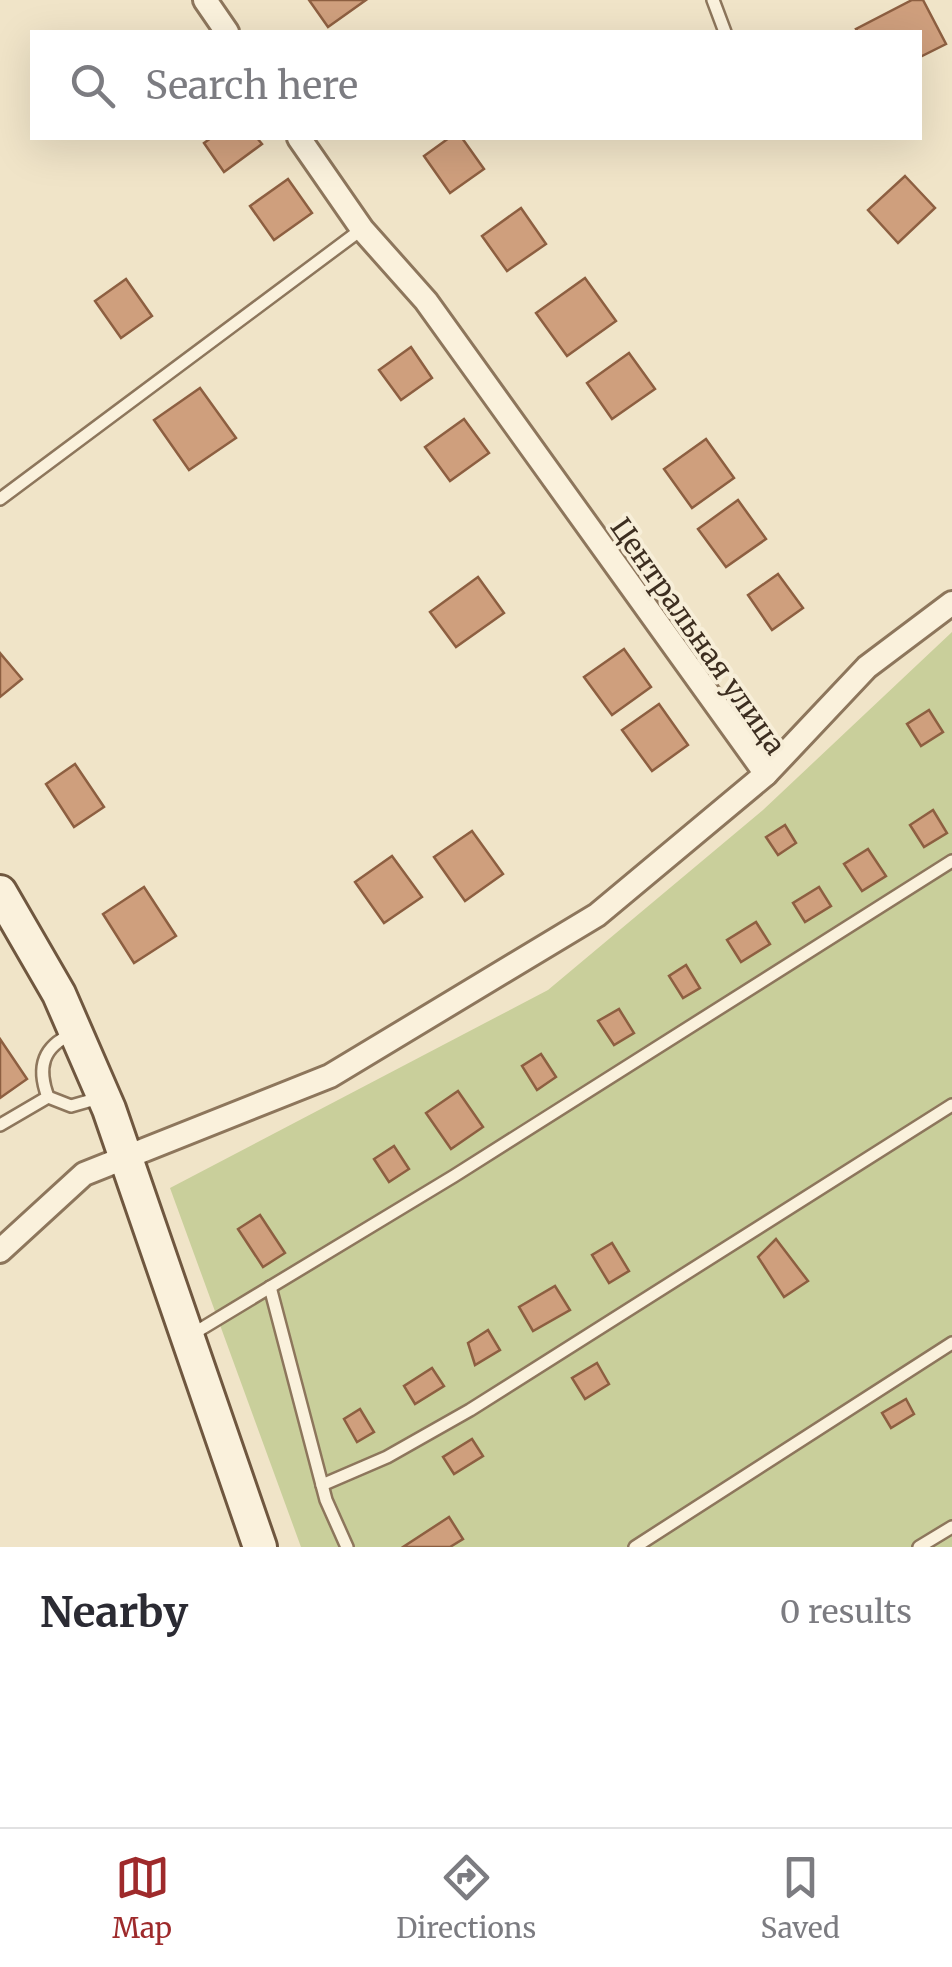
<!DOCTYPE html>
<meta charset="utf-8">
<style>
body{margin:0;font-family:Merriweather,serif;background:#f2f2f3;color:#2b2b33}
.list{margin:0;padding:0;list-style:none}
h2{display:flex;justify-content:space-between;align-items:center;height:130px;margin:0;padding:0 40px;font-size:42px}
h2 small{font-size:32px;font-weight:400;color:#7c7c81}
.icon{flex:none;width:55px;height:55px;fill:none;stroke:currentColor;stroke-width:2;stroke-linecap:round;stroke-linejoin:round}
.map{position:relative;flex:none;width:952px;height:1547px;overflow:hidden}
.search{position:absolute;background:#fff;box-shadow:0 10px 40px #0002;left:30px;right:30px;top:30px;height:110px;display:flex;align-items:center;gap:25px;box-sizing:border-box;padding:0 35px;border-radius:0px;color:#7c7c81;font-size:38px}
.sheet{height:280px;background:#fff}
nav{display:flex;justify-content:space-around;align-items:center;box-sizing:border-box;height:140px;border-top:2px solid #e1e1e2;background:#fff;font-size:28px;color:#7c7c81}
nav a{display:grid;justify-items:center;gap:5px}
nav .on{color:#9e2a2b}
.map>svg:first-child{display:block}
.green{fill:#c9cf9b}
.building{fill:#cf9f7d;stroke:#8d5f41;stroke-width:2.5}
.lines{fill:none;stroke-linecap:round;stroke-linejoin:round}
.lane-casing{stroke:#8d765c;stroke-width:16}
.street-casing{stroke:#8d765c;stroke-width:28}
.secondary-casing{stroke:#6f573f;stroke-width:38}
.lane{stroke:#faf1dc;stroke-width:11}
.street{stroke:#faf1dc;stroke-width:22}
.secondary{stroke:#faf1dc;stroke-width:32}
.labels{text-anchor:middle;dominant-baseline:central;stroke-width:8;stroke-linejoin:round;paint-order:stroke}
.street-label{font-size:28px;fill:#3d2e20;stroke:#f7eed8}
</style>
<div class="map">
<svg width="952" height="1547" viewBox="0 0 952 1547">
<rect width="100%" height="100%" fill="#f0e4c8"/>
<path class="green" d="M952,632V1547H301L170,1188L548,990L763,810Z"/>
<g class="building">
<path d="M309,0H366L328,27Z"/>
<path d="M912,0H923L946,44L920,57V32H858L856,29Z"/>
<path d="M211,138H257L262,144L224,172L204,143Z"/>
<path d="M449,138H462L484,169L450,193L424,156Z"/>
<path d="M905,176L935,208L898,243L868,210Z"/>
<path d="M288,179L312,213L274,240L250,206Z"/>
<path d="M521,208L546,244L507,271L482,236Z"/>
<path d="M585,278L616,321L567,356L536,313Z"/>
<path d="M126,279L152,316L121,338L95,301Z"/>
<path d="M411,347L432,378L401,400L379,370Z"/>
<path d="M629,353L655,389L612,419L587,383Z"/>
<path d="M200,388L236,438L189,470L154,420Z"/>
<path d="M464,419L489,453L450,481L425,447Z"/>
<path d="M706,439L734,478L692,508L664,469Z"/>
<path d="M738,500L766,539L726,567L698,529Z"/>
<path d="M778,574L803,608L772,630L748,595Z"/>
<path d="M478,577L504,613L456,647L430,612Z"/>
<path d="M624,649L651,687L612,715L584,677Z"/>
<path d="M0,653L22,679L0,697Z"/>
<path d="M659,704L688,745L652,771L622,730Z"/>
<path d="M929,710L943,732L921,746L907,724Z"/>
<path d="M75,764L104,807L74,827L46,784Z"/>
<path d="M933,810L947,833L924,847L910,825Z"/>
<path d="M785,825L796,843L778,855L766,837Z"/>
<path d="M472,831L503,874L465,901L434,857Z"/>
<path d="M868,849L886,876L862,891L844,864Z"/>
<path d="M392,856L422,897L384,923L355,882Z"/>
<path d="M144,887L176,936L134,963L103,914Z"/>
<path d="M819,887L831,906L805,922L793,903Z"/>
<path d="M756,922L770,944L741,962L727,940Z"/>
<path d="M686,965L700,988L683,998L669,976Z"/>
<path d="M619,1009L634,1033L614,1045L598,1021Z"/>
<path d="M0,1039L27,1079L0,1098Z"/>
<path d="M541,1054L556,1077L537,1090L522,1066Z"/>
<path d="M458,1091L483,1127L451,1149L426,1113Z"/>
<path d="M394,1146L409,1169L389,1182L374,1159Z"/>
<path d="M260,1215L285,1253L263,1267L238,1229Z"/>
<path d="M776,1239L808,1281L784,1297L758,1257Z"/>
<path d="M612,1243L629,1271L609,1283L592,1255Z"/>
<path d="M555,1286L570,1310L533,1331L519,1307Z"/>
<path d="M488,1330L500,1350L475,1365L468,1343Z"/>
<path d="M597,1363L609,1384L585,1399L572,1378Z"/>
<path d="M432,1368L444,1386L415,1404L404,1386Z"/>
<path d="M906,1399L914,1414L891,1428L882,1413Z"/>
<path d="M360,1409L374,1432L357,1442L344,1419Z"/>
<path d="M472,1439L483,1456L454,1474L443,1457Z"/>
<path d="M449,1517L463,1539L450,1547H403Z"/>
</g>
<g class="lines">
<defs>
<g id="lane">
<path d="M713,0L725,32"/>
<path d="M0,499L362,229"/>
<path d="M72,1034C42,1047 37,1068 48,1097L71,1106L99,1098"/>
<path d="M0,1125L48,1097"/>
<path d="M270,1287L326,1500L347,1547"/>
<path d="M191,1335L454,1176L952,861"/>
<path d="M322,1485L387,1457L470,1410L952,1105"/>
<path d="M635,1547L952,1343"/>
<path d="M919,1547L952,1527"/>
</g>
<g id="street">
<path d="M205,0L227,32"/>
<path d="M766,774L867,667L952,603"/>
<path d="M0,1251L84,1174L330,1076L597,915L766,774L426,301L362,229L299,138"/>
</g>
<path id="secondary" d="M0,892L59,994L109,1109L260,1547"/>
</defs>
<use href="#lane" class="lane-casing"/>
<use href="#street" class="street-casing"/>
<use href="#secondary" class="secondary-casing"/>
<use href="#lane" class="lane"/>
<use href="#street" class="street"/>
<use href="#secondary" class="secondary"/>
</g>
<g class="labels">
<g class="street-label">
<text transform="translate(698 636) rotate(55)">Центральная улица</text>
</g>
</g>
</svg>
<div class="search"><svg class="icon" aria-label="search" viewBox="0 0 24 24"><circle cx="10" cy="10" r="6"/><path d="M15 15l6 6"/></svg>Search here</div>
</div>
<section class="sheet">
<h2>Nearby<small>0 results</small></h2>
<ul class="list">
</ul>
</section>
<nav>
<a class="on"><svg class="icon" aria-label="map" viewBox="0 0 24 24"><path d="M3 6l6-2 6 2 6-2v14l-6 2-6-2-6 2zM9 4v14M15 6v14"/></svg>Map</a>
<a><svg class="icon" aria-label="directions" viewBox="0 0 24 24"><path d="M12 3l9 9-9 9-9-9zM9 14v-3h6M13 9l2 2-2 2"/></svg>Directions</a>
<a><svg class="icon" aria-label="saved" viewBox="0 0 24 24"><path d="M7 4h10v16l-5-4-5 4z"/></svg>Saved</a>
</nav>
